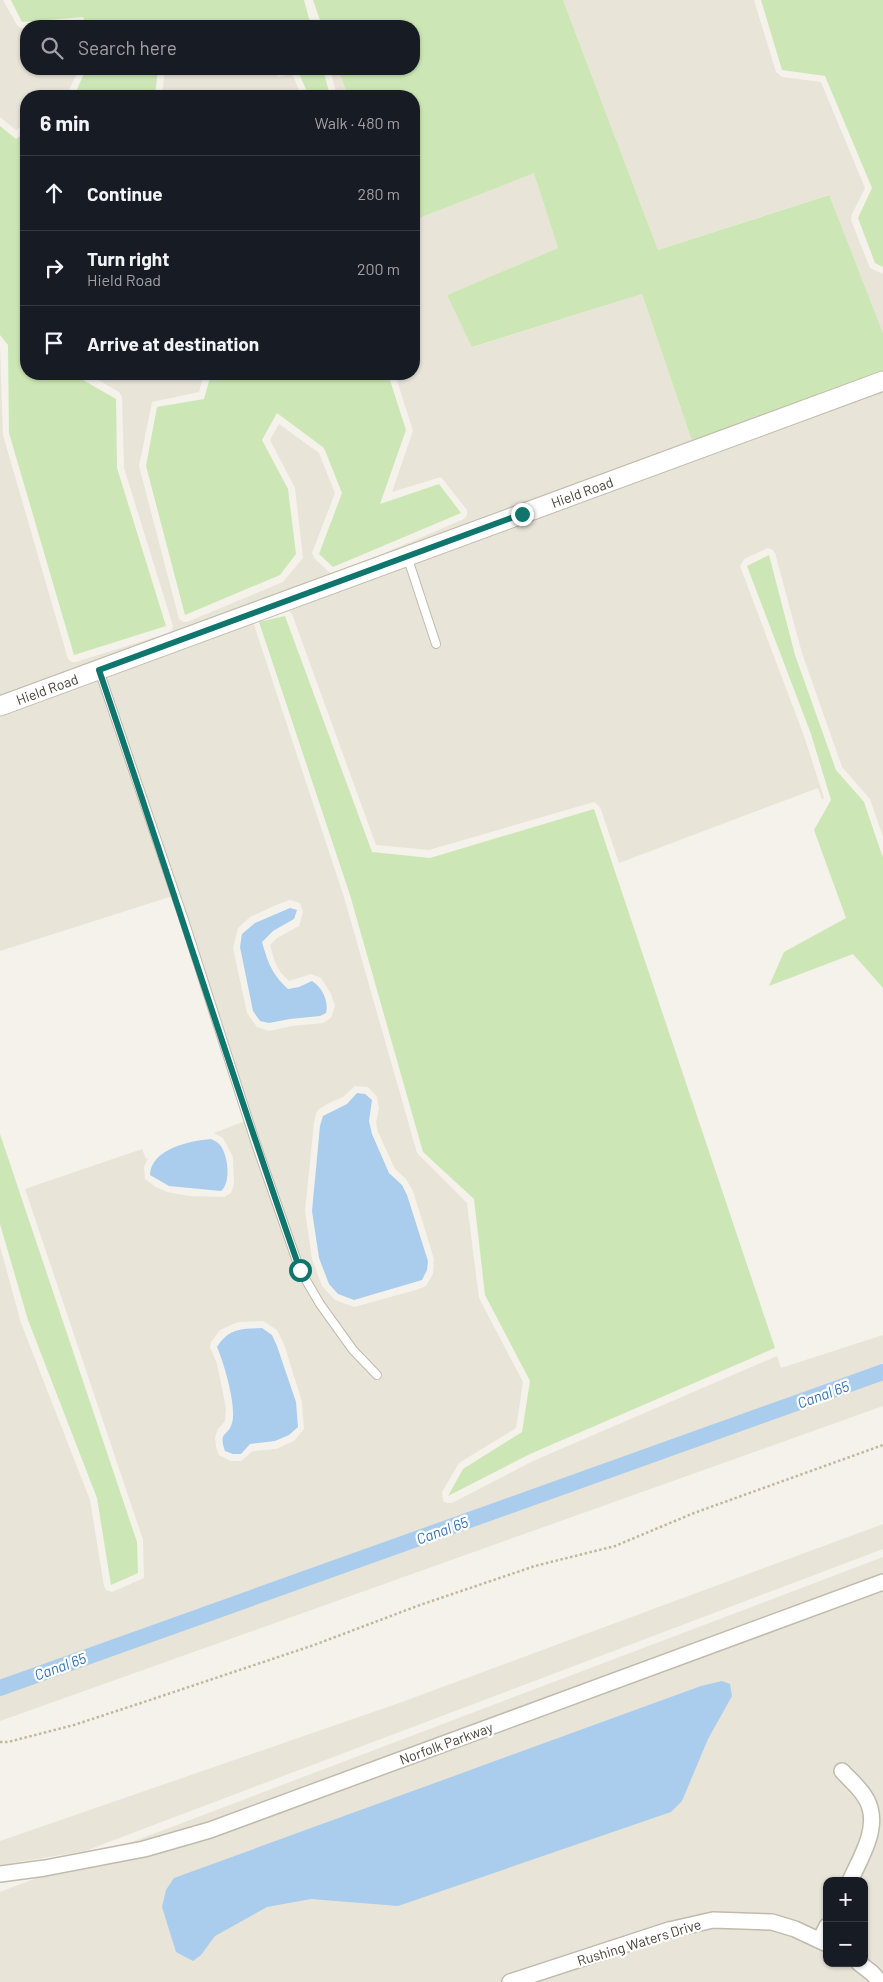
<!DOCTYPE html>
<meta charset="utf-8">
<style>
body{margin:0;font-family:Barlow,sans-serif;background:#242831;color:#f1f3f6}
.controls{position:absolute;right:15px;bottom:15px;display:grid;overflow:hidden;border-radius:10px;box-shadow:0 1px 4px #0004}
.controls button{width:45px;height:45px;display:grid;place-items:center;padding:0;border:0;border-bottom:1px solid #363941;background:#171b24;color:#f1f3f6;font:25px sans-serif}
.stop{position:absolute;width:15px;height:15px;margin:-11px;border:4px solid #0f766e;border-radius:50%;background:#fff}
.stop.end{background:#0f766e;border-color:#fff;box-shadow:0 1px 5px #0008}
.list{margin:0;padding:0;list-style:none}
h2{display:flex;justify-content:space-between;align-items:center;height:65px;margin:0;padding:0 20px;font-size:21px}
h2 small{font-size:16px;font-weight:400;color:#9ea1a6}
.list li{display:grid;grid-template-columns:32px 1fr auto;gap:15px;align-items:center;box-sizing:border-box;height:75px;padding:0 20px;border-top:1px solid #363941}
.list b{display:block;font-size:19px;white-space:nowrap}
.list p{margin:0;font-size:16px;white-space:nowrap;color:#9ea1a6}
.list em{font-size:16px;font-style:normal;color:#9ea1a6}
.icon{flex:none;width:28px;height:28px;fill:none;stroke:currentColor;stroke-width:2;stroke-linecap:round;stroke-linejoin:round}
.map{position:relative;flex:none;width:883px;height:1982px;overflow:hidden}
.search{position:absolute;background:#171b24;box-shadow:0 1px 4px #0004;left:20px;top:20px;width:400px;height:55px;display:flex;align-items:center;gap:12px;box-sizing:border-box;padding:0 18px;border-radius:20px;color:#9ea1a6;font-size:19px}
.panel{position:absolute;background:#171b24;box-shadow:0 1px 4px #0004;left:20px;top:90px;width:400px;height:290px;border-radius:20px}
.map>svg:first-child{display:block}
.residential{fill:#e8e4d8;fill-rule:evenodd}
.green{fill:#cce7b5}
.water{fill:#aacdee}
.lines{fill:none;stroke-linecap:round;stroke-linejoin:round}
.canal{stroke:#aacdee;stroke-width:16}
.service-casing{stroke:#c0bbad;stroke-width:10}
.minor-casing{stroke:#c0bbad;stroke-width:18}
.tertiary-casing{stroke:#c0bbad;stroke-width:21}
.path{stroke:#c1b79f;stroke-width:2.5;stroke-dasharray:2.5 2.5;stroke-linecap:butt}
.service{stroke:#fff;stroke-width:8}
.minor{stroke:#fff;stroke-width:15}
.tertiary{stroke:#fff;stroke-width:19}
.route{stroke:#0f766e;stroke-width:6}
.labels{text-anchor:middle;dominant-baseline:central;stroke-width:4.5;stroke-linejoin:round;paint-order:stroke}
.street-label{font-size:14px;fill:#484338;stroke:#fff}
.water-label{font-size:15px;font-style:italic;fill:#3573b1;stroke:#fff}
</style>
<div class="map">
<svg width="883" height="1982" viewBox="0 0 883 1982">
<rect width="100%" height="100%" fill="#f4f2ea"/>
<g class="residential">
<path d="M0,0H3L17,25L20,28L26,29V69H79L66,96H26V123L16,130L0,117Z"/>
<path d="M563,0H754L776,72L782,77L821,82L865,188L852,214L851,220L870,268L883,274V333L828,195L658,250Z"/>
<path d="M165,69H270L278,77L292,74L302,96H162Z"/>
<path d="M330,69H338L348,96H337Z"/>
<path d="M534,172L558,248L447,295L473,347L642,294L692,441L705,437L345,570L464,519L467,515V510L441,477L392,492L413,431L395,374H414V220Z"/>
<path d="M0,346L3,435L68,659L72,662H76L168,633L172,630L173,626L124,468L122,397L119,392L88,374H204L199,392L152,402L139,466L179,619L183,622H187L283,582L303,558L295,488L270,440L279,424L319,453L335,493L312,553L315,559L329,572L333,574L0,697Z"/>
<path d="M883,390V837L870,799L842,767L802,653L775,553L773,550L768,548L744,559L740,566L804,736L824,798L822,800L818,788L619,863L600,807L594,802L429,850L376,845L292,614L288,610Z"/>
<path d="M253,622L344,897L417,1153L467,1203L479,1298L523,1382L516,1428L459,1463L442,1492L443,1501L447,1503H452L533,1461L777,1356L781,1368L883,1335V1406L0,1721V1246L21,1323L90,1500L104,1586L106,1590L112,1592L144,1578L143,1540L25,1189L142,1149L146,1159L148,1158L144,1167L145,1179L156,1187L167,1192L189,1196L224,1197L231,1193L234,1184L233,1157L223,1138L214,1133L245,1121L179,894L0,951V716ZM290,900L300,903L303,912L299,926L277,938L270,945L275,962L281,973L289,981L311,974L321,978L331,994L335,1006L331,1018L323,1023L292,1026L269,1031L257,1027L247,1013L233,948L238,928L250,917L276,905ZM355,1086L368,1087L377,1097L379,1109L376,1122L378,1132L395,1169L406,1179L413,1191L434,1259L433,1274L426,1286L416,1290L354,1307L335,1300L322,1286L312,1259L305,1211L314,1123L316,1113L319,1109L331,1102L343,1097ZM263,1321L277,1330L284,1344L302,1402L304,1429L294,1441L276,1449L253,1451L241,1461H231L219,1455L216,1447L215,1437L218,1429L225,1421L226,1408L217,1364L210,1347L211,1342L220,1330L238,1322Z"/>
<path d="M883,1524V1549L85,1851L0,1865V1841L402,1702Z"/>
<path d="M883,1557V1982H0V1892ZM827,1881H864V1963H827Z"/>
</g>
<g class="green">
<path d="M11,0H304L311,26H87L83,17L22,22Z"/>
<path d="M313,0H563L658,250L829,195L883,333V371L692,441L642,294L472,347L447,295L558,248L534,173L414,220V96H348L338,69H414V26H322Z"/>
<path d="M761,0H883V267L875,263L858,218L872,188L825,76L782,70Z"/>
<path d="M86,69H158L155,96H74Z"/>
<path d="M297,69H323L330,96H309Z"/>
<path d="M0,126L16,139L26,132V374H81L83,380L116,399L117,468L166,626L74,655L9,433L8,345L0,335Z"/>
<path d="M211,374H388L406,430L380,504L439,484L461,513L333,567L319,554L342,493L324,448L277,413L262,440L288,489L296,554L280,575L185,615L146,466L157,407L204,399Z"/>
<path d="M769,555L795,655L836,770L864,802L883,858V988L853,954L769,986L784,952L846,918L814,830L831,800L811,734L747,566Z"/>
<path d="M285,616L372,852L430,858L594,809L775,1348L530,1454L448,1496L463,1469L522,1432L530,1381L485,1295L474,1199L423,1152L350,895L259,622Z"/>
<path d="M0,1134L137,1542L138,1573L111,1585L97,1498L28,1320L0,1224Z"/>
</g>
<g class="water">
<path d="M290,908L297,910L294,919L273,931L262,942C268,963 272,974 288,989L299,987L312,981C322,987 329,1001 326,1013L320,1016L290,1019L269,1023L260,1021L253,1011L240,947L242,934L255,923Z"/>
<path d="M357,1093L365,1094L372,1100L369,1121L372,1134L389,1173L402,1185L407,1195L428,1261L427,1270L422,1280L354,1300L338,1294L329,1284L319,1258L312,1211L320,1126L323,1116L347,1104Z"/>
<path d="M211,1139C213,1140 216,1141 218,1143C228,1151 232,1183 221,1191L169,1186L150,1175C151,1149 189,1141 211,1139Z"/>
<path d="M262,1328L272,1335L277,1346L296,1402L298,1427L289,1435L275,1441L250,1444L241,1454H233L225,1451C218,1431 228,1437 232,1423C237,1407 224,1363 217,1347C229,1328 241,1329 262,1328Z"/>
<path d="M722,1681L730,1684L732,1696L708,1739L682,1801L671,1812L398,1906L311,1899L267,1907L215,1936L201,1955L193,1961L176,1952L162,1907L166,1890L174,1878L701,1686Z"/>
</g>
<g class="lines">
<path class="canal" d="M0,1688L883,1372"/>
<defs>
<g id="service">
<path d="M407,556L436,644"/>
<path d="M99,670L184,920L256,1144L300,1270L320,1304L353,1350L377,1375"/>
</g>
<g id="minor">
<path d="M842,1771C852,1782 866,1793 870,1808C877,1832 860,1859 850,1881"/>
<path d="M0,1874L45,1868L144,1849L210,1830L883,1582"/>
<path d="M820,1940L827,1926"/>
<path d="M859,1963L872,1973L880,1982"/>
<path d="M510,1982L669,1930L713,1920L772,1922L795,1929L827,1944"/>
</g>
<path id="tertiary" d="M0,706L883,381"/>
</defs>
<use href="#service" class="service-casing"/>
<use href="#minor" class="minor-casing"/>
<use href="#tertiary" class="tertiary-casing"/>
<path class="path" d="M0,1742H8L74,1725L153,1699L314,1645L420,1605L535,1566L615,1546L694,1513L883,1445"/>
<use href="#service" class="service"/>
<use href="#minor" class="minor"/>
<use href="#tertiary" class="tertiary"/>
</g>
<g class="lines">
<path class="route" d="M300,1270C230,1071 167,870 99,670L522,514"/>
</g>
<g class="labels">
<g class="street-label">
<text transform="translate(582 492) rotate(-20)">Hield Road</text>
<text transform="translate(47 689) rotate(-20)">Hield Road</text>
<text transform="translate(446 1743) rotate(-20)">Norfolk Parkway</text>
<text transform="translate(639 1942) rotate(-17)">Rushing Waters Drive</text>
</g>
<g class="water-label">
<text transform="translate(823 1394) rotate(-20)">Canal 65</text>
<text transform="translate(442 1530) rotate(-20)">Canal 65</text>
<text transform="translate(60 1666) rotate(-20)">Canal 65</text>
</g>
</g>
</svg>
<div class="controls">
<button>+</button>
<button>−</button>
</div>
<div class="stop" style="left:300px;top:1270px"></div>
<div class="stop end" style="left:522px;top:514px"></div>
<div class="search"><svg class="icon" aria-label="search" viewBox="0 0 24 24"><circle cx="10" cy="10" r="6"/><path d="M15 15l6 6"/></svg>Search here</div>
<section class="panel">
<h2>6 min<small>Walk · 480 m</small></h2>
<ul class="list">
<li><svg class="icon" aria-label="ahead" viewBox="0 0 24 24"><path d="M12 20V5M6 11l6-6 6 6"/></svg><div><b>Continue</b></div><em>280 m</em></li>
<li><svg class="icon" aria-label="right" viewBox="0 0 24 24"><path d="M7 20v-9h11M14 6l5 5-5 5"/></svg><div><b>Turn right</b><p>Hield Road</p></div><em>200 m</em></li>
<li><svg class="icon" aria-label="arrive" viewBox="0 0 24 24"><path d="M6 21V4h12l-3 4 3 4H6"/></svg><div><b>Arrive at destination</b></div></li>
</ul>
</section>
</div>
